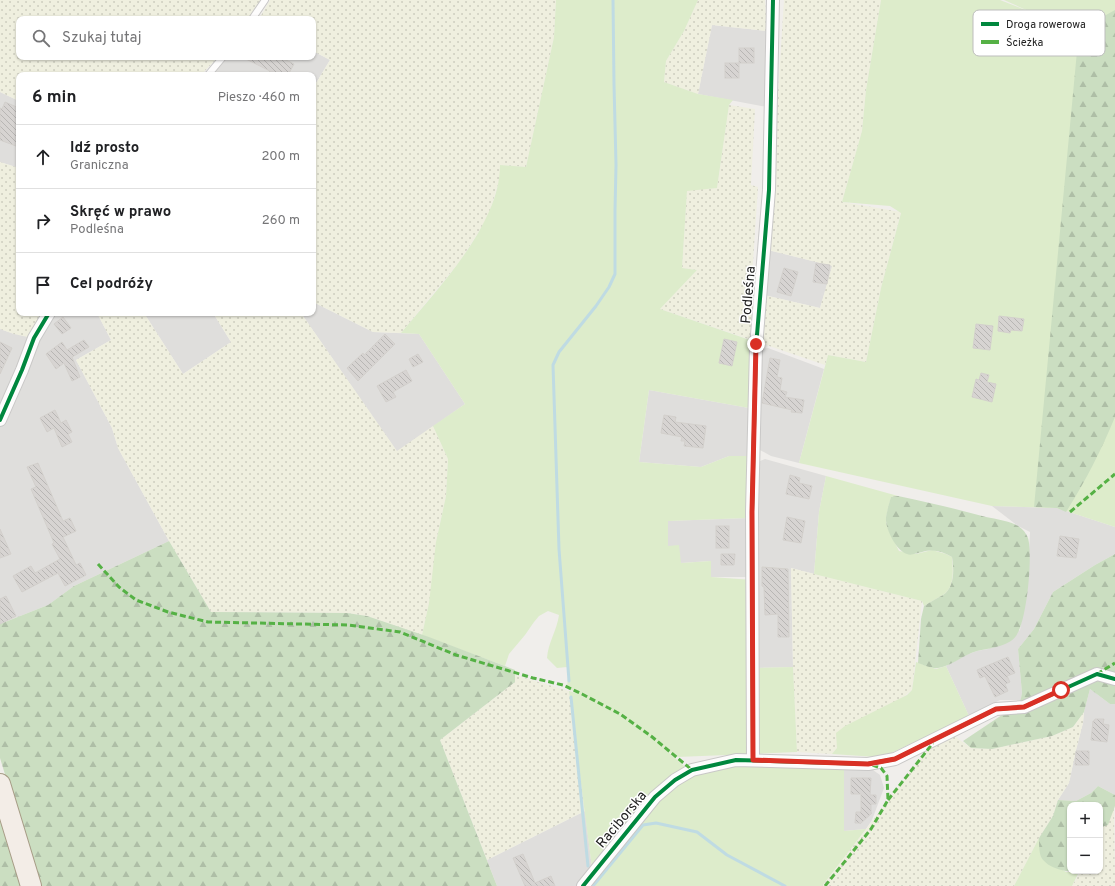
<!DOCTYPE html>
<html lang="pl">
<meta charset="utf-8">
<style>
body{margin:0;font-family:Overpass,sans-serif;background:#f2f2f2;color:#202124}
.controls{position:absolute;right:12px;bottom:12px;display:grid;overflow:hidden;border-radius:8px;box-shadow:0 1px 3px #0004}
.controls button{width:36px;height:36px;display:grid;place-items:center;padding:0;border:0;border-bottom:1px solid #e0e0e0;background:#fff;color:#202124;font:20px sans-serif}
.stop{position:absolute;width:12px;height:12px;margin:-9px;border:3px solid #d93025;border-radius:50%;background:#fff}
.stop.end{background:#d93025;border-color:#fff;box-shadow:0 1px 4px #0008}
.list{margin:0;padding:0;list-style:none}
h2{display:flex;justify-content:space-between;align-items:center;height:52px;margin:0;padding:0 16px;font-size:17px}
h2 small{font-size:13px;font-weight:400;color:#757577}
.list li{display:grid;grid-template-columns:26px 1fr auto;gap:12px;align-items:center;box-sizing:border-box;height:64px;padding:0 16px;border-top:1px solid #e0e0e0}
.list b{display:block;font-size:15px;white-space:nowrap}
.list p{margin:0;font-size:13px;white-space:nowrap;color:#757577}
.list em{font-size:13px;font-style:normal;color:#757577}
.icon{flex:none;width:22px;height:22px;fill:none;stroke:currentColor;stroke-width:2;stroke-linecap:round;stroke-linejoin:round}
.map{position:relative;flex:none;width:1115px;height:886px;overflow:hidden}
.search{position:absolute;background:#fff;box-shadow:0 1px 3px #0004;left:16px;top:16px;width:300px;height:44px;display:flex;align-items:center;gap:10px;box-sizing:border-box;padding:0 14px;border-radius:8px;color:#757577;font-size:15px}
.panel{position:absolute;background:#fff;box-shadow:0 1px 3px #0004;left:16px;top:72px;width:300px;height:244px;border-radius:8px}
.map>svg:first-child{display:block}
.residential{fill:#dfdedc}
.farmland{fill:url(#farmland-dots)}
.grass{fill:#ddeccb}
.forest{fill:url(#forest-firs)}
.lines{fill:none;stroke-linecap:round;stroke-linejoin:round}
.stream{stroke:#bfdbe3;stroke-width:3}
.building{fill:url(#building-back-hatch);stroke:#d3d0cc}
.lane-casing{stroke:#c9c8c7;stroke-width:8}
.street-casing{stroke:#c9c8c7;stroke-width:14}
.primary-casing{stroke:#a79c86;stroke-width:22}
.lane{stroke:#fdfcfc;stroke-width:6}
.street{stroke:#fdfcfc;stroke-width:12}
.primary{stroke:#f3ede7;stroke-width:20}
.quiet{stroke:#55b145;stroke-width:3;stroke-dasharray:6 3;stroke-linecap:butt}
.cycleway-casing{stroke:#fff;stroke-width:6}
.cycleway{stroke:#00873e;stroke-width:4}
.route{stroke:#d93025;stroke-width:5}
.labels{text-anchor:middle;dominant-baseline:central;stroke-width:3;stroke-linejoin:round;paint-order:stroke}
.street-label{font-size:14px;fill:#222;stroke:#fff}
.key{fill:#fff;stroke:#bdbdbd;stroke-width:1}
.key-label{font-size:11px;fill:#222}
</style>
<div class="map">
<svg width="1115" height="886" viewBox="0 0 1115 886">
<defs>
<pattern id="farmland-dots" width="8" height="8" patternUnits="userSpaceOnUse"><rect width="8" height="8" fill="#efefdf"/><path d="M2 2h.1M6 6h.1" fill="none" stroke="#cdcdbf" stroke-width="1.8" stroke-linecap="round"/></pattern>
<pattern id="forest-firs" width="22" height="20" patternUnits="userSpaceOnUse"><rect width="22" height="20" fill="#cbdec1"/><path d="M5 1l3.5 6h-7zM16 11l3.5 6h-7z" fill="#aebea6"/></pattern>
<pattern id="building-back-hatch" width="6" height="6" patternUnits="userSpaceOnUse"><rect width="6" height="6" fill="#d7d4d2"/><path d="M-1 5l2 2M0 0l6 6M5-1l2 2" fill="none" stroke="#b8b6b4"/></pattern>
</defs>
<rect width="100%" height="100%" fill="#f0eeeb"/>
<g class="residential">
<path d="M712,25L767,31V107L698,94Z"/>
<path d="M313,51L330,60L313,88V75H212L228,57H313Z"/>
<path d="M0,92L19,101V168L0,162Z"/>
<path d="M768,250L833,266L820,308L764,295Z"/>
<path d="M313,302L373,332L419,334L465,404L397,452L301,313H313Z"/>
<path d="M46,313H97L111,340L76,360L112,428L118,448L169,541L74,586L48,605L0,624V329L14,334Z"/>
<path d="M144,313H213L231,342L183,374Z"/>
<path d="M768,348L824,369L799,463L771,456L760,450L756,442L759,352L763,349Z"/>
<path d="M649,390L749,408V456H729L701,467L639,462Z"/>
<path d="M765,459L826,476L819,512L814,574L791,568L793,667L757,668L756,465L760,461Z"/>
<path d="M992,506L1057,508L1115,527V554L1095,565L1053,592L1034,629L1018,649L1022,693L1021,700H1000L969,716L946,666L966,655L977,651L988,649L1020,630L1027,588L1030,532L1018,526Z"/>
<path d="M748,518L749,577H711V561L681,563L668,546L667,521Z"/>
<path d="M1090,689L1110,704H1115V795L1098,786L1091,793L1076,801L1058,800L1069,783L1076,750L1083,723L1084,712Z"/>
<path d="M844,768L873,770L880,775L884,788L872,820L866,829L844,831Z"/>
<path d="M585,811L592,868L576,886H497L487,860Z"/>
</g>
<g class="farmland">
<path d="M0,0H262L250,19H19V57H218L201,75H19V101L0,92Z"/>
<path d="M270,0H556L554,37L526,167L500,165V178L488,217L460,261L401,333L373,332L313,302V88L330,60L313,51V19H259Z"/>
<path d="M698,0H765L767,31L712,25L698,94L664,82L666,61L684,31Z"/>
<path d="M784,0H881L866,90L862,131L842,202L901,212L881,288L866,362L828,355L825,365L660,309L697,270L682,268L687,190L717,188L729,105L755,109L751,185L758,187L752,277H749L764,295L820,308L832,266L768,250Z"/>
<path d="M0,162L19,168V313H46L32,338L14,334L0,329Z"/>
<path d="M97,313H144L183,374L231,342L213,313H301L397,451L433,426L448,459L446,496L437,537L435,564L429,603L422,635L367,616L347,613L211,612L169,541L118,448L112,428L76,360L111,340Z"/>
<path d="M791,568L922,601L912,690L837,749L832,754L797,752L793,667Z"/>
<path d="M515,675L569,691L585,811L487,860L440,740L515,682Z"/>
<path d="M1084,712L1083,723L1076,750L1069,783L1058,800L1053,816L1039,838L1014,886H822L935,740L953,735L971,748L992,749L1052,736L1073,727Z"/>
<path d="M1114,807L1115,886H1072L1081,871H1100V833Z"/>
</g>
<g class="grass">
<path d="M556,0H698L684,31L666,61L664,82L698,94L733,100L729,105L717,188L687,191L682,268L697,270L660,309L750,340L749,408L649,390L639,462L701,467L729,456H749L748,518L668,521V546L679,545L681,563L711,561V577L753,580L757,668L793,667L797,752L677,757L666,750L685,767L592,868L569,691L576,693L567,687L569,666L567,667L557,668L547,658C548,643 557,630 559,615L548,611L539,616L534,622L525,635L509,654L505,666L422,635L429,603L436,542L446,496L448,459L433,426L465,404L419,334L401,333C437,289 500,225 500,165L526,167L554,37Z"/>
<path d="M881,0H1000L1033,13L1004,0H1115V527L1057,508L992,506L799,463L828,355L866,362L881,288L901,213L890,206L842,202L862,131L866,90Z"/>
<path d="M826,476L898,496L891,497L886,517V523L889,531L899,551L916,554L932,550L946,554L952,557C953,570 955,587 943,595C936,599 930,602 924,606L922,601L814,574L819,512Z"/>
<path d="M916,662L936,669L946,666L969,716L887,755L876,757L832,754L837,748L836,733L845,726L907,695L912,690Z"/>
<path d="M758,763L844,768V831L866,829L822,886H583L675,780L715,769Z"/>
<path d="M1039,838L1041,857L1066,872H1079L1072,886H1014Z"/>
</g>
<g class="forest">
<path d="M1115,10V417C1101,451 1085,482 1066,512L1057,508L1034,507L1079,30Z"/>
<path d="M898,496C927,502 957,509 986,517C996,519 1010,521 1018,526C1023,529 1026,533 1028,538C1033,555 1027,622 1016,636C1008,647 989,648 977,651C963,655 952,666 938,668C932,669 924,665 918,663L921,619L924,606C930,602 936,599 943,595C955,587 954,569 952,557C942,551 933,549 922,552C917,553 911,556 907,554C896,551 885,528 886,518C886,515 890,500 891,497Z"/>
<path d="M169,541L211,612L347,613L367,616L429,637L515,670V682L440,740L497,886H39L0,758V624L48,605L74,586Z"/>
<path d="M1115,554V704H1110L1090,689L1084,712L1073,727L1052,736L992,749L971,748L963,741L1020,703L1022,693L1018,649L1034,629L1053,592L1095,565Z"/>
<path d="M1098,786L1115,795V806L1108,825L1102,827L1100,833V805H1070V871H1080L1079,872C1066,872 1048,869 1041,857C1039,852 1039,843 1039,838L1053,816L1058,800L1076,801L1091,793Z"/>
<path d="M0,807L25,886H0Z"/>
</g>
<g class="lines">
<g class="stream">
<path d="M569,681L559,549L553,365L559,352L596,306L609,287L615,274V210L616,165L614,84L613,0"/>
<path d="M571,697L588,866"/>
<path d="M593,886L643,825L656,823L697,832L727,855L785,886"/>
</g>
</g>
<g class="building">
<rect x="739" y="48" width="15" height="15"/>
<path d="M242,57H280L294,64L288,75H268L270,71Z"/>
<rect x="725" y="63" width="14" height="15"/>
<path d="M5,102L19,108V138L16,146L0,140V108L2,109Z"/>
<path d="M816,263L830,265L827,284L813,282Z"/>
<path d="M784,268L798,272L791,296L777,292Z"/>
<path d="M999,316L1024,319L1022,331L1011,330L1010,333L998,331Z"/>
<path d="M63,317L71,328L62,334L54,324Z"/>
<path d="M976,324L993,326L990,350L973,348Z"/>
<path d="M385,334L395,344L358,381L347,368L363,353L364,355Z"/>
<path d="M724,339L737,342L732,366L719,363Z"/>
<path d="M84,340L89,347L72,357L80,377L72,381L64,363L56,369L46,354L62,342L67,350Z"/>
<path d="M0,342L12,348L0,374Z"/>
<path d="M418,354L423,362L413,367L409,359Z"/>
<path d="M770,358L780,360L777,377L782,378L780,390L787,392L785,397L804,400L802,413L791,412L792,410L762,403Z"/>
<path d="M406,370L412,381L393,392L396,397L386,402L377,386Z"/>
<path d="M981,373L989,375L987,382L996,384L992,402L972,397L976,379L979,380Z"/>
<path d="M55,410L61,423L66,420L72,432L68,434L72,442L62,447L54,428L47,432L40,418Z"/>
<path d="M664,415L676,417L675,422L706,426L703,448L684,446L685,441H681L682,437L661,433Z"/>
<path d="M38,463L63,521L70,518L76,531L63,537L76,565L80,563L86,575L65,586L58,573L22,592L13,576L31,566L35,573L60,559L52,544L54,543L31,489L36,487L27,467Z"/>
<path d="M790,475L800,478L799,483L812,486L809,499L786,494Z"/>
<path d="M787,517L805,521L801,543L783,540Z"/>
<rect x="716" y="526" width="13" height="22"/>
<path d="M0,529L11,554L0,558Z"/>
<path d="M1060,536L1079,539L1076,558L1057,556Z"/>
<path d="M721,554H735L734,565H721Z"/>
<path d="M762,567L788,569L789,637H778V614L765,615L764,587L762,586Z"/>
<path d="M6,596L16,616L0,624V599Z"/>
<path d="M1008,657L1015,673L1007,676L1010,682L1005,684L1008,691L995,697L985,676L980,678L977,670Z"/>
<path d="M1095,719H1104L1103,724L1109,725L1107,742L1091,740L1093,721H1094Z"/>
<path d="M1076,751H1089V765H1075Z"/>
<path d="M851,778H871L870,795H876V804H871V813H872L860,824V823H855L856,812H861V794H851Z"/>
<path d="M523,854L535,883L551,876L555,886H525L513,858Z"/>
</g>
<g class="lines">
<defs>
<g id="lane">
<path d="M252,19L265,0"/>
<path d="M208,75L223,57"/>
</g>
<g id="street">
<path d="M0,420L22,370L34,338L49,313"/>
<path d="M753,760L752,512L756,347L769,190L773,0"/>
<path d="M583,886L655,797L675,780L692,770L736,760L868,764L895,759L996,709L1024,707L1097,674L1115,679"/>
</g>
<path id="primary" d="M0,784L31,886"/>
</defs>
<use href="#lane" class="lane-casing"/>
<use href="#street" class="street-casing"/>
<use href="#primary" class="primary-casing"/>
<use href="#lane" class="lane"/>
<use href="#street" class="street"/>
<use href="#primary" class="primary"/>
<g class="quiet">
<path d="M1070,512L1115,474"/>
<path d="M98,564L119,587L136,600L168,612L208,622L348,625L400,632L456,655L533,678L563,685L582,694L620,714L651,736L692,770"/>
<path d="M1097,674L1115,663"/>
<path d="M888,800L933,743"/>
<path d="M825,886L871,829L888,800L887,776L881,768L872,765"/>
</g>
<defs>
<g id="cycleway">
<path d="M0,420L22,370L34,338L49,313"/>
<path d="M753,760L752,512L756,347L769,190L773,0"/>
<path d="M583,886L655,797L675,780L692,770L736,760L868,764L895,759L996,709L1024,707L1097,674L1115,679"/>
</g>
</defs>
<use href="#cycleway" class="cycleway-casing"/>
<use href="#cycleway" class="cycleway"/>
</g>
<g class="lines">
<path class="route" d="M756,344L752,512L753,760L868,764L895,759L996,709L1024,707L1061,690"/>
</g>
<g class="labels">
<g class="street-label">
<text transform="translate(749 295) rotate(-85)">Podleśna</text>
<text transform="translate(622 820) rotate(-50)">Raciborska</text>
</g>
</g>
<rect x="973" y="10" width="132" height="46" rx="6" class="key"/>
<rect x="981" y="22" width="18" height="4" fill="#00873e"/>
<rect x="981" y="40" width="18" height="4" fill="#55b145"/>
<g class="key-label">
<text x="1006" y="28">Droga rowerowa</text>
<text x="1006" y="46">Ścieżka</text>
</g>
</svg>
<div class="controls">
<button>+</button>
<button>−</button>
</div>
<div class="stop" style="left:1061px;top:690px"></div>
<div class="stop end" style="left:756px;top:344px"></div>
<div class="search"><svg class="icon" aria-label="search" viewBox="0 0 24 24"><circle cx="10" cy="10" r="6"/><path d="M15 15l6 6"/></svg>Szukaj tutaj</div>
<section class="panel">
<h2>6 min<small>Pieszo · 460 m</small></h2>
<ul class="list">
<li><svg class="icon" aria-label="ahead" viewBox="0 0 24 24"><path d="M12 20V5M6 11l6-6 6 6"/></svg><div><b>Idź prosto</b><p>Graniczna</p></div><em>200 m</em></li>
<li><svg class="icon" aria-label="right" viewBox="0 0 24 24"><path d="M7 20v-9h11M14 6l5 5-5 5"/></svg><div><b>Skręć w prawo</b><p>Podleśna</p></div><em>260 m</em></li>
<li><svg class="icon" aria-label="arrive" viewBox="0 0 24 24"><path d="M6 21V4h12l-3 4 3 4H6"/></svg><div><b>Cel podróży</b></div></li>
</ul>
</section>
</div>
